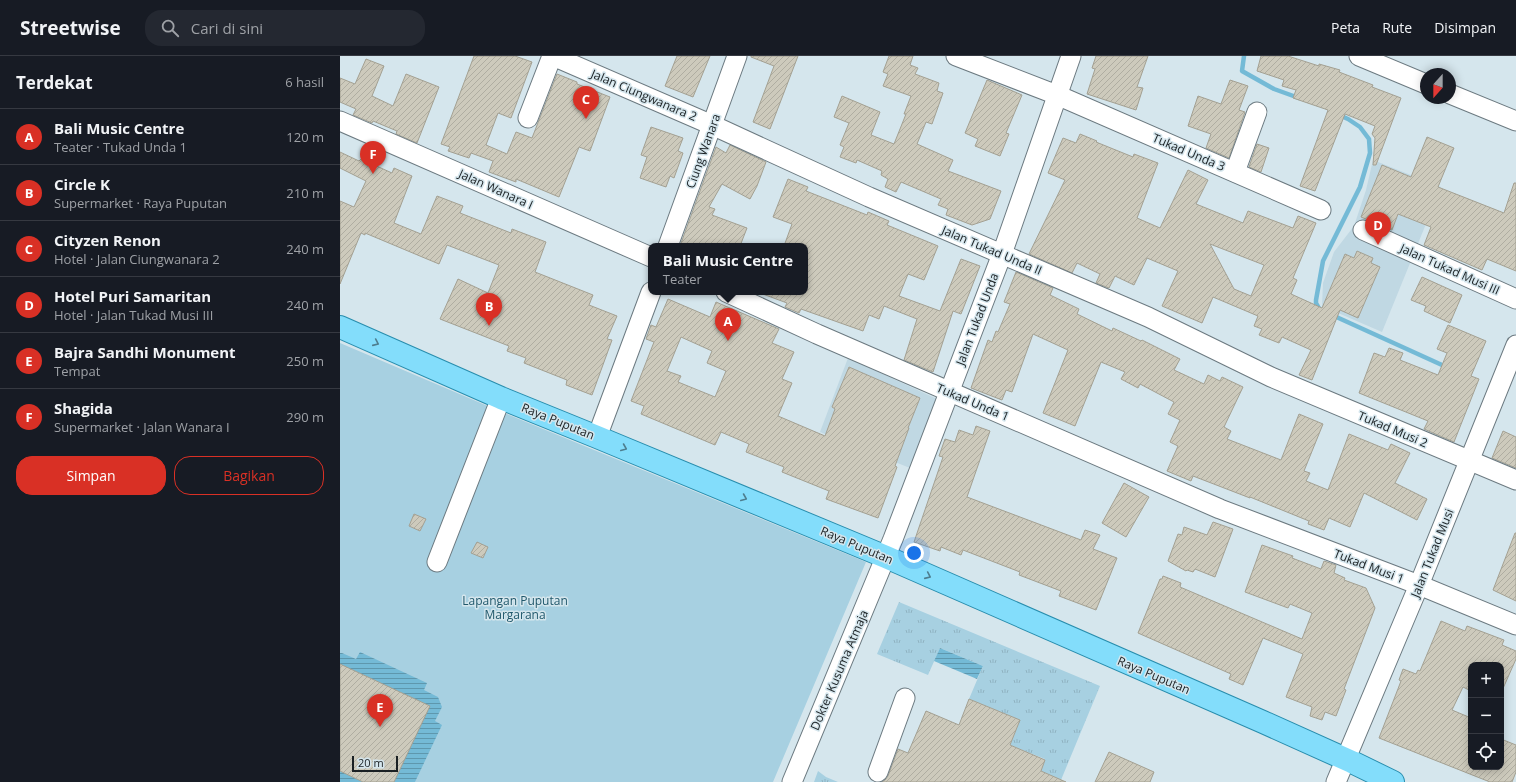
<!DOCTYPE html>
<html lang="id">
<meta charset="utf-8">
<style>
body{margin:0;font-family:"Open Sans",sans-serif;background:#242831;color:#f1f3f6}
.controls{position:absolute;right:12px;bottom:12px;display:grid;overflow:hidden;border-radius:8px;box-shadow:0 2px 10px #0003}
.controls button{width:36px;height:36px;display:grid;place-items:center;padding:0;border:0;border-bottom:1px solid #363941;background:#171b24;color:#f1f3f6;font:20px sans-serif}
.compass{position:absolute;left:1080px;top:12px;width:36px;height:36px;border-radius:50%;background:#171b24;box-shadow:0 2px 10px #0003;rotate:201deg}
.scale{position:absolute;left:12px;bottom:10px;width:46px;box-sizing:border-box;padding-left:4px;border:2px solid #1a2023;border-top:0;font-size:11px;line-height:14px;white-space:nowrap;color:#1a2023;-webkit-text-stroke:3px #d5e6ed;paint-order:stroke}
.you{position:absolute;left:574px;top:497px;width:14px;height:14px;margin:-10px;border:3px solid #fff;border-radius:50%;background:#1a73e8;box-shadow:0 0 0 6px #1a73e833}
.badge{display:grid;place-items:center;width:26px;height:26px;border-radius:50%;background:#d93025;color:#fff;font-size:13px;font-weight:700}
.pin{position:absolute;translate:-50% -33px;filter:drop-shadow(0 1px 2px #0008)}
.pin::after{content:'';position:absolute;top:21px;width:14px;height:12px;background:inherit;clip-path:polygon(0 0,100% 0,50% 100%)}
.popup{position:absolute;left:308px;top:187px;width:160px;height:52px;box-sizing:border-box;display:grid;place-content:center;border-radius:8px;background:#171b24;filter:drop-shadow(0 1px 3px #0005);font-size:13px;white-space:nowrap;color:#9ea1a6}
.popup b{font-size:15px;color:#f1f3f6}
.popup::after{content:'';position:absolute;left:50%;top:100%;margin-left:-8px;border:8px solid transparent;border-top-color:#171b24}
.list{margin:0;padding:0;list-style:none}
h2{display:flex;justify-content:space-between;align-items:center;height:52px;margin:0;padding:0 16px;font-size:17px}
h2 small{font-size:13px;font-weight:400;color:#9ea1a6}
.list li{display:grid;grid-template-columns:26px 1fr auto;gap:12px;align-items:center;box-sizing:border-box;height:56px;padding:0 16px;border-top:1px solid #363941}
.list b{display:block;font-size:15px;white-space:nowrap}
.list p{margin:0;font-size:13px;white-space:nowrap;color:#9ea1a6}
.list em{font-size:13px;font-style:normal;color:#9ea1a6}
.actions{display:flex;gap:8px;padding:12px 16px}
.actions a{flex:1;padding:9px 0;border:1px solid #d93025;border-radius:16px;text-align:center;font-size:14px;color:#d93025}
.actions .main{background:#d93025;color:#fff}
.icon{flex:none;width:22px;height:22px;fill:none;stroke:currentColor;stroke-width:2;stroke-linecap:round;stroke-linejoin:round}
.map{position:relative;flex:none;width:1176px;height:726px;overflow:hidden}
header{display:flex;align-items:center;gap:24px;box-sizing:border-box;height:56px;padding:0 20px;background:#171b24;border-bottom:1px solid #363941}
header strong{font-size:19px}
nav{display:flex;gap:22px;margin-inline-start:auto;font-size:14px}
.search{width:280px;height:36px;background:#242831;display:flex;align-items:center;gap:10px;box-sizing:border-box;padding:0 14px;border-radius:16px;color:#9ea1a6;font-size:15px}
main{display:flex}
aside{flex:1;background:#171b24}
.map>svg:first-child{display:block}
.built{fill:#c0d8e3}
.grass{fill:url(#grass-tufts)}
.park{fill:#a7d0e1}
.water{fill:url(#water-rules)}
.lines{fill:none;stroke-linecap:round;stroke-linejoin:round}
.stream{stroke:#74bad6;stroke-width:4.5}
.building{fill:url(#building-hatch);stroke:#a3a092;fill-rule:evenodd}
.minor-casing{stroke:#6c7a81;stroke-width:21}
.major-casing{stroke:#288dad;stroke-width:24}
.minor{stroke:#fff;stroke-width:19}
.major{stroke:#83ddfb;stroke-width:22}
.oneway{stroke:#4e7e8f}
.labels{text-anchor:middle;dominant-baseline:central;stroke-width:3;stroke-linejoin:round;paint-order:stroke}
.street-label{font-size:12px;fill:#1a2023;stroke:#d5e6ed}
.park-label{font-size:12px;fill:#20586c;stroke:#d5e6ed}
</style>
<header>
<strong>Streetwise</strong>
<div class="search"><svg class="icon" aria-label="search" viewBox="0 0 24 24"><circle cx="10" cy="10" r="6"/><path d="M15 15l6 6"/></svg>Cari di sini</div>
<nav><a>Peta</a><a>Rute</a><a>Disimpan</a></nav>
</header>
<main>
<aside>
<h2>Terdekat<small>6 hasil</small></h2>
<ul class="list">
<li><span class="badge">A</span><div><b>Bali Music Centre</b><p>Teater · Tukad Unda 1</p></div><em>120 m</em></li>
<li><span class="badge">B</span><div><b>Circle K</b><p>Supermarket · Raya Puputan</p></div><em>210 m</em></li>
<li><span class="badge">C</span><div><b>Cityzen Renon</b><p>Hotel · Jalan Ciungwanara 2</p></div><em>240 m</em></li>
<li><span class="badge">D</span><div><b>Hotel Puri Samaritan</b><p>Hotel · Jalan Tukad Musi III</p></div><em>240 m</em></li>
<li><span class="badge">E</span><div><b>Bajra Sandhi Monument</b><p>Tempat</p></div><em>250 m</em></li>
<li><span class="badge">F</span><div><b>Shagida</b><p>Supermarket · Jalan Wanara I</p></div><em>290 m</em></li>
</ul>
<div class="actions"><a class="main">Simpan</a><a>Bagikan</a></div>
</aside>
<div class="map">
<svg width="1176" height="726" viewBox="0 0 1176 726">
<defs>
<pattern id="grass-tufts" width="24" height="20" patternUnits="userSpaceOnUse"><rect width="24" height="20" fill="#a7d0e1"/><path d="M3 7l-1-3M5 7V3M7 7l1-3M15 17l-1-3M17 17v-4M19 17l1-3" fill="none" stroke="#8fb2c1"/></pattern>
<pattern id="water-rules" width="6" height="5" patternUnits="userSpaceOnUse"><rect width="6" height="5" fill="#74bad6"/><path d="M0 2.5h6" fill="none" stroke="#5e97ad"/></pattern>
<pattern id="building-hatch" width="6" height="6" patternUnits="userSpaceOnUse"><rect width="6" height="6" fill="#cdcabc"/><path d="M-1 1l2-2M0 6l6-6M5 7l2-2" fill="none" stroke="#afada1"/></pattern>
</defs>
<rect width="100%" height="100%" fill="#d5e6ed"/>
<g class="built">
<path d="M1033,104L1101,131L1042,276L982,250L983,227L994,196L1014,170L1026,134Z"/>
<path d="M508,302L597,343L570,412L480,376Z"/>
</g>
<g class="grass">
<path d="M559,546L760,630L721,724L701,715L705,703L670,689L680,664L629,643L643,610L600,592L588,619L537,598Z"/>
<path d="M478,715L486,721L498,726H474Z"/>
</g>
<path class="park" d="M0,287L157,354L526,506L433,726H0Z"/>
<g class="water">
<path d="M600,592L643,610L637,623L594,605Z"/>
<path d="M20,596L87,627L84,634L98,641L102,651L95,665L102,669L75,726H54L89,650L0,611V597H2L16,603Z"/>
<path d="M0,715L23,726H0Z"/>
</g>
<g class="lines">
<g class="stream">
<path d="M904,0L902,15L934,33L959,42"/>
<path d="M980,254L976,247V244L983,205L1020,131L1030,97L1029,83L1020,71L1008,63L999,59"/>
<path d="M992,259L1102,309"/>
</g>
</g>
<g class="building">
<path d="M134,0H175L192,6L171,62L158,57L146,89L167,98L176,76L192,82L217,18L237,26V28L270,41L250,95L239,91L219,141L176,123V126L149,116L153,105L131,97L129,102L108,95L110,91L101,88Z"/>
<path d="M337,0H370L353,41L325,30Z"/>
<path d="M411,0H458L430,73L413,66L434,10L411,1Z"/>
<path d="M549,0H573L570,9L578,12L575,18L599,27L597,35L603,37L592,68L586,66L577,88L613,104L608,115L661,135L650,163L632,169L606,159L608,153L598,149L601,143L561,126L556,136L545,131L548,123L541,119L542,115L517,104L516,107L500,101L504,91L500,89L509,67L494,61L502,40L540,56L531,79L554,88L566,58H564L571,40L543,30L548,18L543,16Z"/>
<path d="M756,0H808L797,31L803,32L796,54L747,38L755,13L752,12Z"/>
<path d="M921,0H948L979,10V8L1000,14L999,16L1033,29L1032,31L1061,42L1036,109H1033L1035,82L1032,78L1035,70L1005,58L975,135L960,130L988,54L953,42L956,34L942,30L944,24L917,15Z"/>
<path d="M26,3L44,10L32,40L53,50L66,18L99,31L77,87L56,78L57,75L33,65L32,67L13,59L16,53L0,46V22L15,28Z"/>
<path d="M647,24L682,39L666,77L669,78L660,100L635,90L638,83L625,77Z"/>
<path d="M890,24L908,30L899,54L905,56L889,102L866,92L871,78L848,70L858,40L881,48Z"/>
<path d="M311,71L343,82L338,95L343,97L334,122L330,120L326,131L300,122L307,101L301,99Z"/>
<path d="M740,78L757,85L756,86L793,101L794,98L818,107L797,162L820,172L848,114L868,124L856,148L903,167L908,155L953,172L958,160L976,167L953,222L957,224L951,238L982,252L1005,198L1014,202L1017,195L1033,202L1031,207L1040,211L1018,262L1000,254L972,324L959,319L971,294L942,281L939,287L919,279L922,273L914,270L918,260L873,241L862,267L822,250L838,215L807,202L794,229L775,220L769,232L756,227L760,218L737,207L732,217L689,198L725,124L708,117L723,82L736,87ZM870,188L924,209L911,240L894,233Z"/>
<path d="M1087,81L1114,92L1098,131L1164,157L1174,127H1176V215L1147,203L1142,214L1084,189L1091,171L1058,158L1052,174L1021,161L1042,109L1071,121Z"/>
<path d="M917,88L929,92L921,116L909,111Z"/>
<path d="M390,89L426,106L417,130L410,143L382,128L369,151L375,153L372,159L407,172L400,190H340L376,91L386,97Z"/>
<path d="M0,96L19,105L21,103L52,117L54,112L72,120L54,167L81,178L97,140L123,150L120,157L171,177L172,173L206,186L195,216L253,239L249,249L277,260L267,283L272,284L252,339L226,329L227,324L184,307L186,302L167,295L169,290L100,263L118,223L148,237L159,209L107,189L99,208L25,177V179L21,177L0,228V145L14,151L26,125L0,112Z"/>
<path d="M448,123L468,131L466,135L527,159L528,156L549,165L547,169L598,190L584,224L568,218L559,240L600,255L621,203L640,210L621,258L613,255L593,316L564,304L577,263L544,250L539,263L529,259L523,275L461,253L459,257L445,251L447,247L420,237L465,236V190H444L452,168L433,161Z"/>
<path d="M676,216L713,232L710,239L739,253L737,258L772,275L773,272L801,285L802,284L840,303L834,314L864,328L868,319L880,325L882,321L903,331L884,371L891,375L887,383L941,404L959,358L983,368L964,415L970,417L966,425L988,434L1009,378L1048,394L1051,388L1070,397L1055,427L1087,443L1077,464L1024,437L1010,471L989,462L984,474L968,468L969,465L910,441V442L853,420L851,425L827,415L838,390L830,386L840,364L828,358L834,346L800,328L798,332L781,323L785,316L761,306L735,370L703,357L728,294L693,278L672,336L666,334L662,344L631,332L648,284L652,286L656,275L658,276L670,248L664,246Z"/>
<path d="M1082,221L1122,239L1110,267L1084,255L1086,250L1071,244Z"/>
<path d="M328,243L370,261L376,246L439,273L432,287L454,296L442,323L452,327L438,360L485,380L495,353L492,351L509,311L580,342L568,372H569L555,410L557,411L538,462L486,443L489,435L442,416L444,411L406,396L409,388L381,376L375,389L301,358L304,350L291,345L314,286L306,283L311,269L316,271ZM341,281L372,295L367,307L386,315L375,341L338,326L341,320L327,315Z"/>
<path d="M1108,269L1146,285L1131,320L1139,323L1114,386L1084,373L1088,365L1019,337L1034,297L1045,301L1049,292L1063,297L1060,304L1098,319L1107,297L1097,293Z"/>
<path d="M636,370L650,375L627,441L741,484L745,474L760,479L753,493L777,502L756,554L719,540L721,535L679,519L680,516L623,494L621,499L601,491L600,495L574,486L603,401L599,400L605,383L615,386L619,374L633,379Z"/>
<path d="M1163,375L1176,381V412L1152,402Z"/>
<path d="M784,427L809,441L786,481L762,467Z"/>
<path d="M74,458L86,463L80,475L69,470Z"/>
<path d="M873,466L893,473L875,521L855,513L853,516L847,514L846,515L828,505L838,478L842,479L844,471L867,479Z"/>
<path d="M1175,477H1176V545L1153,534Z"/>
<path d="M137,486L148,491L143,502L131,497Z"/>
<path d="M922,489L953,500L952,502L981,513L984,505L996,509L994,517L1005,522L1004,524L1026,532L1035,552L1004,633L1006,634L996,660L985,656L982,664L970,660L972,651L946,641L963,598L923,582L903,629L889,623L891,618L798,577L820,523H822L823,520L841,527L840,531L962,583L972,557L950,548L948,552L905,536Z"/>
<path d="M1101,565L1125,575L1127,570L1164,584L1162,589L1176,595V603L1161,637V609H1131V635L1123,631L1112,654L1131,662V711H1161V683L1176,689V716L1172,726H1150L1039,682L1061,625L1059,624L1063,613L1076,618L1078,614L1080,615Z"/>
<path d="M0,608L90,650L54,726H23L0,715Z"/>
<path d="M629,643L680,664L670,689L705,704L701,715L726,726H542L545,724L548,720L558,693L568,697L586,655L619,669Z"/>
<path d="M769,696L814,716L810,726H755Z"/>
</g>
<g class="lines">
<defs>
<g id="minor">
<path d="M213,0L372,69L529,141L808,261L931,321L1176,424"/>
<path d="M616,0L717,39L981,154"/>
<path d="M1019,0L1086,28"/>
<path d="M1110,38L1176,65"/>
<path d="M188,62L212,0"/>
<path d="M0,65L311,201"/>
<path d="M895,116L917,56"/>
<path d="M1023,174L1176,243"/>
<path d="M328,190L397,0"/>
<path d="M386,236L477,278L880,453L1079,529L1176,569"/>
<path d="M257,381L311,236"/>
<path d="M97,506L161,342"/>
<path d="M538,716L565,642"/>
<path d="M452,726L553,483L662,198L731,0"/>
<path d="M996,726L1079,529L1176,289"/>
</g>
<path id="major" d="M0,271L161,342L257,381L546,501L923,666L1012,706L1053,726"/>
</defs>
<use href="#minor" class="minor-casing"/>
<use href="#major" class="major-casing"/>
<use href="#minor" class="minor"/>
<use href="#major" class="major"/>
</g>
<defs><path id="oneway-chevron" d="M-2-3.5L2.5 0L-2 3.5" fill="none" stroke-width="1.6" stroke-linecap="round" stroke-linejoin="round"/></defs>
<g class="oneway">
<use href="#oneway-chevron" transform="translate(36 287) rotate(24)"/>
<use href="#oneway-chevron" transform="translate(284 392) rotate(23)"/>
<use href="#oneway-chevron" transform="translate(404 442) rotate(23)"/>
<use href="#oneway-chevron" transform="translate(588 520) rotate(24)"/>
</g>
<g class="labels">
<g class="street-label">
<text transform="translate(304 39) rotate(23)">Jalan Ciungwanara 2</text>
<text transform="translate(363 95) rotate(-70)">Ciung Wanara</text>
<text transform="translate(849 96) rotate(23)">Tukad Unda 3</text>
<text transform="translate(156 133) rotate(24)">Jalan Wanara I</text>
<text transform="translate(652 194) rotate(23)">Jalan Tukad Unda II</text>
<text transform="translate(1110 213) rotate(24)">Jalan Tukad Musi III</text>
<text transform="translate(637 263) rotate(-69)">Jalan Tukad Unda</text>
<text transform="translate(633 346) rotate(23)">Tukad Unda 1</text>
<text transform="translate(218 365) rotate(22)">Raya Puputan</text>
<text transform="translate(1053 373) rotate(23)">Tukad Musi 2</text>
<text transform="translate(517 489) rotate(23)">Raya Puputan</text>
<text transform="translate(1092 497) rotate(-68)">Jalan Tukad Musi</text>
<text transform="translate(1029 510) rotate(21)">Tukad Musi 1</text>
<text transform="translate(499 614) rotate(-67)">Dokter Kusuma Atmaja</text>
<text transform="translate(814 619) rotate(23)">Raya Puputan</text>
</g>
<g class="park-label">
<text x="175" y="544">Lapangan Puputan<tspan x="175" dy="14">Margarana</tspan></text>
</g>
</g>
</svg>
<div class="controls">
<button>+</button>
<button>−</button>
<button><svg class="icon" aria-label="locate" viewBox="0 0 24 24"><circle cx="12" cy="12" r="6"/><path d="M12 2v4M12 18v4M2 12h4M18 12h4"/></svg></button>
</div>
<svg class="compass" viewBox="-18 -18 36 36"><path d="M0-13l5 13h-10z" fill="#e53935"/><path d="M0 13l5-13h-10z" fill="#9ea1a6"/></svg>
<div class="scale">20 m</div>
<div class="you"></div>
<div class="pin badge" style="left:388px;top:285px">A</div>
<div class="popup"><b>Bali Music Centre</b>Teater</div>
<div class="pin badge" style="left:149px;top:270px">B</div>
<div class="pin badge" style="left:246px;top:63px">C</div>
<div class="pin badge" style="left:1038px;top:189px">D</div>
<div class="pin badge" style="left:40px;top:671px">E</div>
<div class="pin badge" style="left:33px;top:118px">F</div>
</div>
</main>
